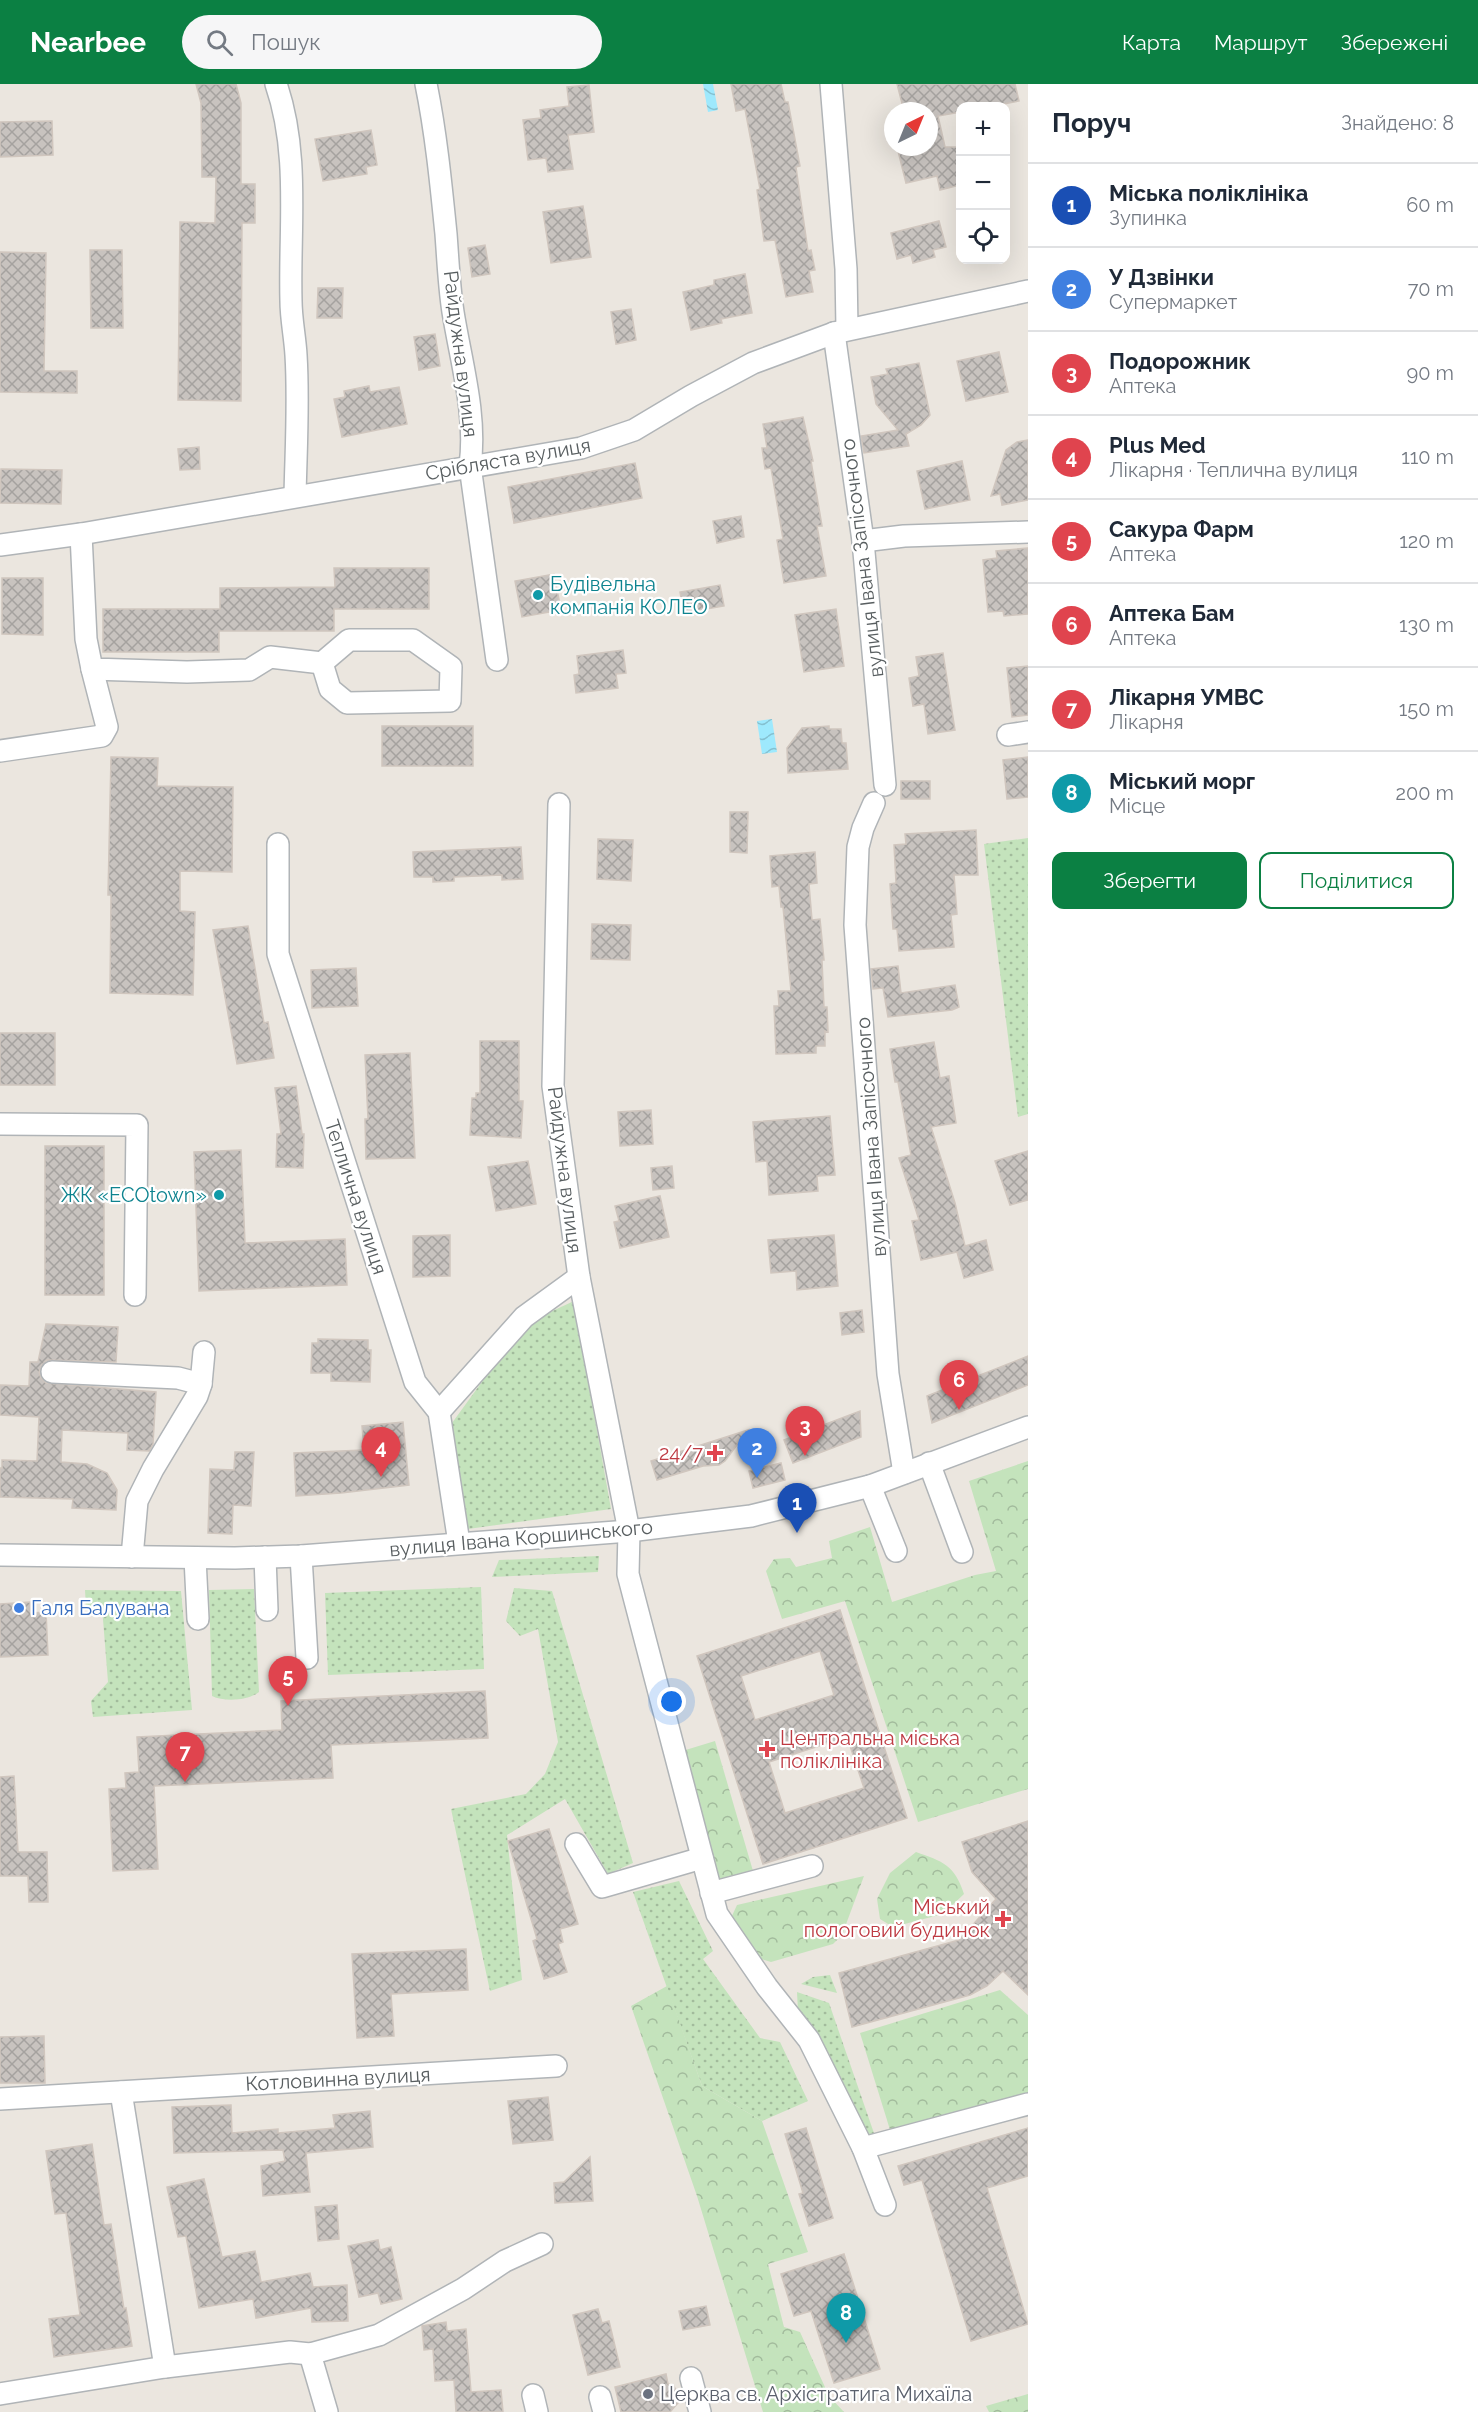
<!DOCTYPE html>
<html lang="uk">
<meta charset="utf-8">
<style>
body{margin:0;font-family:Raleway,sans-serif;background:#f6f6f7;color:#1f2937}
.controls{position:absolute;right:18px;top:18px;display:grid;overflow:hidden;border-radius:12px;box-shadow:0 6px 24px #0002}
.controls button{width:54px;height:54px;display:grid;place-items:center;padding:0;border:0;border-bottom:2px solid #e0e1e3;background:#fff;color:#1f2937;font:30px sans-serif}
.compass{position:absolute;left:884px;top:18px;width:54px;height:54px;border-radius:50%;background:#fff;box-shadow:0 6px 24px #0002;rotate:43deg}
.you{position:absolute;left:672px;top:1618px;width:21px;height:21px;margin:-15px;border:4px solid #fff;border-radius:50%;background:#1a73e8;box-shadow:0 0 0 9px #1a73e833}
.badge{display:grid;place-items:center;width:39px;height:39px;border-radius:50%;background:#0b8043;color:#fff;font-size:20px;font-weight:700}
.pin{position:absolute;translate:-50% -50px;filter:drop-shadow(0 2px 3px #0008)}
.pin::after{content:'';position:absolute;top:32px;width:21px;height:18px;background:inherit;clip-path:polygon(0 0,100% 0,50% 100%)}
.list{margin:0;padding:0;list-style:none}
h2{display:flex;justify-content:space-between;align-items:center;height:78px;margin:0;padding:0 24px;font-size:26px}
h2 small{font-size:20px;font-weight:400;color:#747a83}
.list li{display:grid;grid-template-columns:39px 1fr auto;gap:18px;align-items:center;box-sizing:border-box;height:84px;padding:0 24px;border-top:2px solid #e0e1e3}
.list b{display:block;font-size:22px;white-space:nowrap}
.list p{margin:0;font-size:20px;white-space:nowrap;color:#747a83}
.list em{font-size:20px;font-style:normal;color:#747a83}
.actions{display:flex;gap:12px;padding:18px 24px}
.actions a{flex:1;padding:14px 0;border:2px solid #0b8043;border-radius:12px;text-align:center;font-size:21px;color:#0b8043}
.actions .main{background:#0b8043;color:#fff}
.icon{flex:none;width:33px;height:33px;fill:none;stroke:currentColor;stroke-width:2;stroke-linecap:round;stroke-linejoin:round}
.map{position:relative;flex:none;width:1028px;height:2328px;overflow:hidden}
header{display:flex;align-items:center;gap:36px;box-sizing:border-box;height:84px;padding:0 30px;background:#0b8043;color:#fff}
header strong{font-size:28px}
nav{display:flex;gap:33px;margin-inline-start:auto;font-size:21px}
.search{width:420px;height:54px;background:#f6f6f7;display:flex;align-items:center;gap:15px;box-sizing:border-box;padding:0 21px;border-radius:33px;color:#747a83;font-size:22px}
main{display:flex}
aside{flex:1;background:#fff}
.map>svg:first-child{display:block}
.grass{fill:url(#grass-dots)}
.forest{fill:url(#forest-crowns)}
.water{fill:url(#water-waves)}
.building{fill:url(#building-cross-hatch);stroke:#d0c6be;stroke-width:1.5;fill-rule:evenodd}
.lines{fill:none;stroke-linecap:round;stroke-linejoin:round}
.minor-casing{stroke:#b0b4b7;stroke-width:24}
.minor{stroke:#fff;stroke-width:21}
.culture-dot{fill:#0f9aa8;stroke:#fff;stroke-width:2}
.health-dot{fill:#e0444e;stroke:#fff;stroke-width:2}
.shop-dot{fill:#3f7fe0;stroke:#fff;stroke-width:2}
.worship-dot{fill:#6b7280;stroke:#fff;stroke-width:2}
.labels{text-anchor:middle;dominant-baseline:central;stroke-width:4.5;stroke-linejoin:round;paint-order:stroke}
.street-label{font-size:20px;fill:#585e60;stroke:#fff}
.culture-label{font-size:20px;fill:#0d838f;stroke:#fff;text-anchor:start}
.health-label{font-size:20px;fill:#be3a42;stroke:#fff;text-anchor:end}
.shop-label{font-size:20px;fill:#366cbe;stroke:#fff;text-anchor:start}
.worship-label{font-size:20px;fill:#5b616d;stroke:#fff;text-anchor:start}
</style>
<header>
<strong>Nearbee</strong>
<div class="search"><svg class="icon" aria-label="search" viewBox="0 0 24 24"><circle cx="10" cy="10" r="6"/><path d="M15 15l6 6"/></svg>Пошук</div>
<nav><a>Карта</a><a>Маршрут</a><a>Збережені</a></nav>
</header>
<main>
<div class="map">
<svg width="1028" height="2328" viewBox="0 0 1028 2328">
<defs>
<pattern id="grass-dots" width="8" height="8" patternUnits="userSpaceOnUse" patternTransform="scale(1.5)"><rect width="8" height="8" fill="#c4e3bc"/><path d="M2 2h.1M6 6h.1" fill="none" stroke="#a2bb9c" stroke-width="1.8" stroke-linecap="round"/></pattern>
<pattern id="forest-crowns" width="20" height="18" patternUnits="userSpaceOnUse" patternTransform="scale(1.5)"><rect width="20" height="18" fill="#c4e3bc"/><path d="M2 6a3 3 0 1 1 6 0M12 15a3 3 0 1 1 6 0" fill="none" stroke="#a2bb9c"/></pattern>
<pattern id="water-waves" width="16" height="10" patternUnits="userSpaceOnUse" patternTransform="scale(1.5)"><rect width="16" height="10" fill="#9ee9fd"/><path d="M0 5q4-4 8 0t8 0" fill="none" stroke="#84c0d0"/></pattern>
<pattern id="building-cross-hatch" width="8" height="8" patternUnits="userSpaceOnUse" patternTransform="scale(1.5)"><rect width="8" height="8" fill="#c8c3bf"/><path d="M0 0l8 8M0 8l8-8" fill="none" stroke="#a5a29f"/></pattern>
</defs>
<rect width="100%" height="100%" fill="#ebe6df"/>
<g class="grass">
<path d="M1028,754V1030L1018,1033L984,760Z"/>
<path d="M574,1217L611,1425L468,1445L452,1339L524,1240Z"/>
<path d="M599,1472L598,1488L492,1493L499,1476Z"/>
<path d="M481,1503L484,1585L328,1591L325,1509Z"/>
<path d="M514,1504L552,1507L633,1779L608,1790L565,1715L507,1751L522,1896L490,1907L451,1725L526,1710L545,1690L558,1658L538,1545L520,1552L506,1537Z"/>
<path d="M254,1505L259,1608C248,1617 224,1618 212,1612L209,1506Z"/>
<path d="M85,1506L181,1507L192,1626L93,1633L91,1617L108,1598L102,1523L86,1524Z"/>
<path d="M679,1797L713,1867L703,1875L760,1954L780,1958L808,2017L762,2037L702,2002L633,1808Z"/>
<path d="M830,1891L837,1909L801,1900L813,1893Z"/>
<path d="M797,1908L829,1919L876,2055L868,2059L798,1928Z"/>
</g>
<g class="forest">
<path d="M1028,1377V1705L918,1738L845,1517L782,1535L766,1487L774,1475L790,1474L796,1483L832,1474L829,1457L870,1443L892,1518L975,1491L996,1487L969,1397Z"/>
<path d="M715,1657L753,1787L715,1801L679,1668Z"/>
<path d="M916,1768C942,1777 955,1781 964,1810L943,1830L893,1843L880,1835L877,1815L890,1789Z"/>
<path d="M864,1792L842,1851L833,1860L771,1878L751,1872L731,1834L737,1821Z"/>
<path d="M667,1902L702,2002L762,2037L808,2168L768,2180L784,2243L800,2248L829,2312L844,2328H763L697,2112L631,1922Z"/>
<path d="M1000,1906L1028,1931V2011L891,2049L860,1949Z"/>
<path d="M1028,2310V2328H989L986,2322Z"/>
</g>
<g class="water">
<path d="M703,0H713L718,26L708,28Z"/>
<path d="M772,635L777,668L762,670L757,637Z"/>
</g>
<g class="building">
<path d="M196,0H236L241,19V100H255V139H242L241,317L178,316L180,138L215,139L216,93H202L201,19Z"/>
<path d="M731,0H781L785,18H788L800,82L796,83L808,167L811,166L815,186L809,187L813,208L786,213L775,156L764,157L757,106L760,105L745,25L736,27Z"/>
<path d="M897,0H1015L1019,17L993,22H960V28L938,32L945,63H960V101L940,106L937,92L906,99L897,63H929V27H904Z"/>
<path d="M589,1L594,48L568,51L573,85L548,88L546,74L528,76L523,36L541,34L540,26L569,22L567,3Z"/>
<path d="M52,37L53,71L0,73V38Z"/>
<path d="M371,46L377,81L366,83L367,90L323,97L315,55Z"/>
<path d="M583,122L591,173L551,179L543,128Z"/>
<path d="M939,137L946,163L933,166L935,173L913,179L911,171L897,175L891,149Z"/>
<path d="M485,161L490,190L472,193L468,164Z"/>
<path d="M90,166H122L123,244H91Z"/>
<path d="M0,168L46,169L44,287H77V309L0,308Z"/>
<path d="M745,190L752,229L721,235L722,239L691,246L683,208L714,201V196Z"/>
<path d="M318,204H343L342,234H317Z"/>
<path d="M631,225L636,256L616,260L611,228Z"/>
<path d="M435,250L440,282L419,286L414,253Z"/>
<path d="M999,268L1008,308L966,317L957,277Z"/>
<path d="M919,279L930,331L921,341L906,350L909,362L864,369L861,352L898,346L876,320L871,293L888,290L886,285Z"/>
<path d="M369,302L370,308L399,303L407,340L342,353L334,315L345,313L344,307Z"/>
<path d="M803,333L813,377H811L822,442H817L826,492L784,499L777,456L783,455L771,384L765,385L762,364H767L763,340Z"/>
<path d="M1028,356V416L1002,421L1000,410L991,412L1006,366L1017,358Z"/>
<path d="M199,363L200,385L180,386L178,365Z"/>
<path d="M962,377L970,416L925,425L917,387Z"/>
<path d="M635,379L642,414L514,439L508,403Z"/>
<path d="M1,385L62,386L61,420L0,419Z"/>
<path d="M741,432L744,453L717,459L713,437Z"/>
<path d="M1028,464V530L1004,532L1003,527L988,528L983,476L997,474L996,467Z"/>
<path d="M334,484H429V525H334V547H219V568H103V525H220V504L335,503Z"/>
<path d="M554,490L561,526L522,533L515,497Z"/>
<path d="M2,494H43V551L2,550Z"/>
<path d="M720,501L724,522L684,529L680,508Z"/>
<path d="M836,525L844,582L804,588L795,531Z"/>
<path d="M623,566L626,589L616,590L618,604L576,609L574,591L579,590L577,572Z"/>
<path d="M943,569L955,646L928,650L924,620L913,622L909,594L919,592L916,573Z"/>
<path d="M1028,582V631L1012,633L1007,584Z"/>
<rect x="382" y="642" width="91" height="40"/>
<path d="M829,642V645H841L842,659H846L848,685L788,689L787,664L802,644Z"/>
<path d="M111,673L158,674L157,702L233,703L232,788L180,787V827L195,828L193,911L110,909L111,811H108Z"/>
<path d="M1028,673V713L1007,715L1003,676Z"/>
<rect x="901" y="697" width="29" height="18"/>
<path d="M730,728H748L747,769L730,768Z"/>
<path d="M976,746L978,791H954L957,830L951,831L954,863L899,867L897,845H893L890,800L896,799L894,761L906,760L905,750Z"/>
<path d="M598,755L633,756L631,797L597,795Z"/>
<path d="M521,763L523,795L502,796V791L454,793V797L433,798V793H414L413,768Z"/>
<path d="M815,768L817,799L809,800L812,836L820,835L824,876H822L824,923H827L828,948L825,947V962H816V969L776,970L774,922H779L778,907H791L783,823H781L779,802L772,803L770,772Z"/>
<path d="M592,840L631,841L630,876L591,875Z"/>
<path d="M248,842L264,939L268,938L274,974L237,980L213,846Z"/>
<path d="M898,882L901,909L955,901L959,923L952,926L888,933L883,904L873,905L871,885Z"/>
<path d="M356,884L358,922L312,924L311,886Z"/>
<rect x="0" y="949" width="55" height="52"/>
<path d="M480,957H519V1017H523L521,1054L470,1051L472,1014H476V1009H480Z"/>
<path d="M934,958L940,994L949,992L956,1039L931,1043L955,1119L965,1162L986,1156L993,1186L964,1194L957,1168L921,1176L912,1137L919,1136L899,1074L911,1071L898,998H895L890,965Z"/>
<path d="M410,969L415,1074L366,1075L365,1035H368L365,971Z"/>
<path d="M296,1002L302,1050H304L303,1084L276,1083L277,1050H281L275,1004Z"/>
<path d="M651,1026L653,1060L620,1062L618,1028Z"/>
<path d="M830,1032L835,1091L817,1092L818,1107L769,1111L767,1077L756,1078L753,1038Z"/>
<rect x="45" y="1062" width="59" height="149"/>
<path d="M241,1066L245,1159L345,1155L347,1201L199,1207L194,1068Z"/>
<path d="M1028,1067V1116L1010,1121L995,1077Z"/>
<path d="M528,1077L536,1120L496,1127L488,1083Z"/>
<path d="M672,1082L674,1104L653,1106L651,1084Z"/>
<path d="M660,1112L669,1153L620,1164L614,1138L619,1137L615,1122Z"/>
<path d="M450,1151V1192L413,1193V1152Z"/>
<path d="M834,1151L838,1202L797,1206L796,1187L771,1189L768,1156Z"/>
<path d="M862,1226L864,1248L842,1251L840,1229Z"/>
<path d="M46,1240L118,1243L116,1278L47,1276L42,1281L39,1288L41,1294L46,1299L156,1308L153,1360L149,1367L127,1366L128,1349L62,1346L61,1378L87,1380L107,1389L117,1406L116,1426L72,1424L73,1415L0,1413V1384H2V1376L37,1377L39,1333L0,1331V1301L29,1302L30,1278H38Z"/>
<path d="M318,1255L368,1256V1266H371L370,1298L331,1297V1289H311L312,1259H318Z"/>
<path d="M1028,1272V1301L932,1339L927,1312Z"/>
<path d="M860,1327L861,1353L793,1379L784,1356Z"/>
<path d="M403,1338L409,1401L341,1409L296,1412L294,1369L364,1366L362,1342Z"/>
<path d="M748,1346L725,1377L719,1381L703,1382L657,1396L651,1377Z"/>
<path d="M235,1368H254L251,1422L233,1421L232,1450L208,1449L210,1385L234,1386Z"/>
<path d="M781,1379L785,1396L753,1404L749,1387Z"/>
<path d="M30,1518L31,1529L46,1528L48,1571L0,1573V1520Z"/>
<path d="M840,1526L907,1734L763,1780L697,1572ZM820,1567L834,1611L755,1636L741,1592ZM847,1653L864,1704L785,1729L769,1678Z"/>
<path d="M485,1607L488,1654L331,1661L333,1694L154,1702L158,1785L113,1787L109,1705L126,1704L125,1689L139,1688L137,1653L282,1646L281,1617Z"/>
<path d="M14,1692L18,1768H47L48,1818H29L28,1792H0V1693Z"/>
<path d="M1028,1737V1911L1003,1887L987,1902L970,1911L852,1943L839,1889L959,1856L996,1815L972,1788L962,1758Z"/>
<path d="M549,1745L578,1840L560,1845L563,1858L558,1860L567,1888L544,1895L533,1857L537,1855L508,1757Z"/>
<path d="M466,1865L468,1906L391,1910L394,1952L357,1954L352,1870Z"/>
<path d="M44,1952L45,1999H0V1953Z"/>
<path d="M548,2013L553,2056L513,2060L508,2017Z"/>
<path d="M231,2021L232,2049L278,2045V2049L335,2044L333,2031L370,2027L373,2063L306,2069L310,2108L263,2112L261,2082L285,2077L283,2066L174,2069L172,2023Z"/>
<path d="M806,2044L833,2134L809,2142L799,2110L803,2109L785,2050Z"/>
<path d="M1028,2044V2092L987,2104L1028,2240L971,2257L922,2096L904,2101L898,2082Z"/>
<path d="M92,2060L104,2141L111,2140L124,2225L126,2224L132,2262L54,2273L49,2235L80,2231L66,2129L55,2130L46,2067Z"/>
<path d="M590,2073L593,2117L555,2119L554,2099L564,2098Z"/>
<path d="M204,2095L222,2173L255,2167L261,2198L310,2189L313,2203L347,2201L348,2237L312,2238L311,2224L256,2234L253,2215L199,2224L186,2152L178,2153L167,2103Z"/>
<path d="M337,2121L339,2155L318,2157L315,2123Z"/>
<path d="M378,2156L380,2166L391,2163L402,2215L381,2220L378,2209L359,2213L348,2162Z"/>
<path d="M844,2170L880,2285L834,2299L811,2227L794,2232L781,2190Z"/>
<path d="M706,2222L710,2241L683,2246L679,2227Z"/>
<path d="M598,2225L602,2239L609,2237L620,2283L588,2291L573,2231Z"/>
<path d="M446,2238L447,2247L466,2245L471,2308L501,2306L503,2328H456L454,2296L435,2297L433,2265L424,2266L422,2242Z"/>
<path d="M666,2290L668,2300L674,2302L679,2313L678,2319L670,2328H621L615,2303Z"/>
</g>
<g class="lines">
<defs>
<g id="minor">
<path d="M276,0C300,69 289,145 291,217C291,235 295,253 296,271C299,318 296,365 295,412"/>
<path d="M426,0C436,49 441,100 446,150C448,176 449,202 453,228C461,278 477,331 470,382L497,576"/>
<path d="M831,0L846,185L847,245"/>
<path d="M834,249L863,457L885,701"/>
<path d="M81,450L86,555L92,585L187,588L249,586L270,573L322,579"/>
<path d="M863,457L904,452L1028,448"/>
<path d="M0,461L81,450L581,364L634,346L691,312L753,279L834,249L1028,207"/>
<path d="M349,556H413L451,583L450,617L347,619L330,605L322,579Z"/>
<path d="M1008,651L1028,648"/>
<path d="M0,667L102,652L107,643L92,585"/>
<path d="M874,719L863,744L858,763L855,841L888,1290L904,1389"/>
<path d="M559,720L553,1002L579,1193L629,1447L628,1490L717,1830L767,1903L809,1956L863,2064L885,2121"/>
<path d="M278,760V870L415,1298L439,1328L459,1459"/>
<path d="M0,1040L137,1041L135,1211"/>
<path d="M52,1288L178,1294L201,1300"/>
<path d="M439,1328L524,1233L579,1193"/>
<path d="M929,1379L962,1468"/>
<path d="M870,1402L896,1467"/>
<path d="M0,1471L235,1474L301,1472L629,1447L751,1432L870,1402L1028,1343"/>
<path d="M301,1472L307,1574"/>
<path d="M132,1473L137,1417L153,1385L197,1312L201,1300L204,1268"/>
<path d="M265,1473L267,1526"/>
<path d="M195,1474L198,1535"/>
<path d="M576,1760L602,1803L702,1774"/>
<path d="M711,1809L812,1782"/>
<path d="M121,2008L165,2283"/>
<path d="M0,2015L556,1982"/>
<path d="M863,2064L1028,2020"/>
<path d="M310,2270L327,2328"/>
<path d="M691,2294L700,2328"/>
<path d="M0,2310L165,2283L290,2268L310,2270L379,2251L463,2205L505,2177L542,2160"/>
<path d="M533,2311L537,2328"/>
<path d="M600,2313L604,2328"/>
</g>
</defs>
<use href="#minor" class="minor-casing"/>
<use href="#minor" class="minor"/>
</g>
<g class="culture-dot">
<circle cx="538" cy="511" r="6"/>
<circle cx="219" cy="1111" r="6"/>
</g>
<g class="health-dot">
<path d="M712 1360h6v6h6v6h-6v6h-6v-6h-6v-6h6z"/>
<path d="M764 1656h6v6h6v6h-6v6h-6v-6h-6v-6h6z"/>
<path d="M1000 1826h6v6h6v6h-6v6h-6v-6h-6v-6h6z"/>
</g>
<circle class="shop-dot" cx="19" cy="1524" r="6"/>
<circle class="worship-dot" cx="648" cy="2310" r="6"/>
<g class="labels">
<g class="street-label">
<text transform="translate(461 270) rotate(83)">Райдужна вулиця</text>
<text transform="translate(508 375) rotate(-10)">Срібляста вулиця</text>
<text transform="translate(862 474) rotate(-97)">вулиця Івана Запісочного</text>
<text transform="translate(871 1053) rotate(-94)">вулиця Івана Запісочного</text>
<text transform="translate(565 1086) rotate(83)">Райдужна вулиця</text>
<text transform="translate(356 1113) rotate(72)">Теплична вулиця</text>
<text transform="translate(521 1454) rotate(-5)">вулиця Івана Коршинського</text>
<text transform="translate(338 1995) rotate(-3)">Котловинна вулиця</text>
</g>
<g class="culture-label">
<text x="550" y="500">Будівельна<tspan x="550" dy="23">компанія КОЛЕО</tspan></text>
<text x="207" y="1111" text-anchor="end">ЖК «ECOtown»</text>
</g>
<g class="health-label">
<text x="703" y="1369">24/7</text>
<text x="780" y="1654" text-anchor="start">Центральна міська<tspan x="780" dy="23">поліклініка</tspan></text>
<text x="990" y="1823">Міський<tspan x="990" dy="23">пологовий будинок</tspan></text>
</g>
<g class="shop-label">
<text x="31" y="1524">Галя Балувана</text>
</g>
<g class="worship-label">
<text x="660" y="2310">Церква св. Архістратига Михаїла</text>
</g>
</g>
</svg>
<div class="controls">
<button>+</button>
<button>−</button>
<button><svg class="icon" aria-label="locate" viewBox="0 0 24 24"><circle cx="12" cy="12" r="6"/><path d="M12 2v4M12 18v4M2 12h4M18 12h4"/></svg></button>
</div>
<svg class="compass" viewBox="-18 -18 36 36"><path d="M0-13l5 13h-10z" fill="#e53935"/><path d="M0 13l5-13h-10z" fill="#747a83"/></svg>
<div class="you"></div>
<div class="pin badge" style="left:797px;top:1449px;background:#1a4fb4">1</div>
<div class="pin badge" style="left:757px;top:1394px;background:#3f7fe0">2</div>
<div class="pin badge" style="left:805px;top:1372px;background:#e0444e">3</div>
<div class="pin badge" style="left:381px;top:1393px;background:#e0444e">4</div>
<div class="pin badge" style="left:288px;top:1622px;background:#e0444e">5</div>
<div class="pin badge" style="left:959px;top:1326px;background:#e0444e">6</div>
<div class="pin badge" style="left:185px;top:1698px;background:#e0444e">7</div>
<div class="pin badge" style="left:846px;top:2259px;background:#0f9aa8">8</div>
</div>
<aside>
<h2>Поруч<small>Знайдено: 8</small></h2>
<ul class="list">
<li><span class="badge" style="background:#1a4fb4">1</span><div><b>Міська поліклініка</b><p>Зупинка</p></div><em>60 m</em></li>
<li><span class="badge" style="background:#3f7fe0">2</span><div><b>У Дзвінки</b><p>Супермаркет</p></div><em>70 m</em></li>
<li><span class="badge" style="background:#e0444e">3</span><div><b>Подорожник</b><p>Аптека</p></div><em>90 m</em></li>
<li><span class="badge" style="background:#e0444e">4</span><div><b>Plus Med</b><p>Лікарня · Теплична вулиця</p></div><em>110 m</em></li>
<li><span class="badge" style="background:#e0444e">5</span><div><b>Сакура Фарм</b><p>Аптека</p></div><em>120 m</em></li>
<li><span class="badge" style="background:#e0444e">6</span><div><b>Аптека Бам</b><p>Аптека</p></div><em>130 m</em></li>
<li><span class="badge" style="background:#e0444e">7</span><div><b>Лікарня УМВС</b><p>Лікарня</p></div><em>150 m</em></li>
<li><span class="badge" style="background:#0f9aa8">8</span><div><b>Міський морг</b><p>Місце</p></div><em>200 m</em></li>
</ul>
<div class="actions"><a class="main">Зберегти</a><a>Поділитися</a></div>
</aside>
</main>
